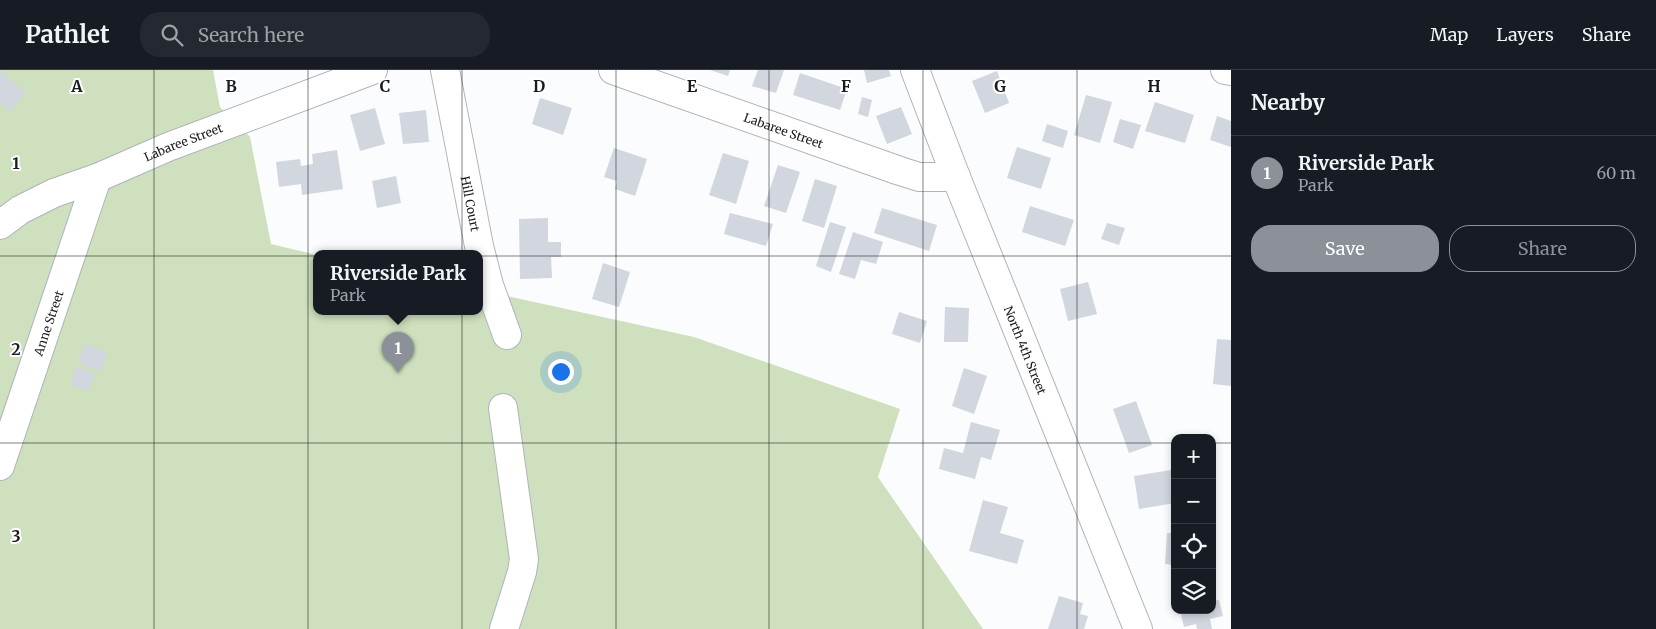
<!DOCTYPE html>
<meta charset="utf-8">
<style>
body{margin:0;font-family:Merriweather,serif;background:#242831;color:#f1f3f6}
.controls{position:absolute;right:15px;bottom:15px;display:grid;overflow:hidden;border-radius:10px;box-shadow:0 2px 8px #0003}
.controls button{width:45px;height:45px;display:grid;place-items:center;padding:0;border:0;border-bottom:1px solid #363941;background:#171b24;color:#f1f3f6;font:25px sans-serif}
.you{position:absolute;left:560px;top:301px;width:18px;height:18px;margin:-12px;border:4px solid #fff;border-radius:50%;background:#1a73e8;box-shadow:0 0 0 8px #1a73e833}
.badge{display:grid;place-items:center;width:32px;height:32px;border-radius:50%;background:#8c9099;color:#fff;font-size:16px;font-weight:700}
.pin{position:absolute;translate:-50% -41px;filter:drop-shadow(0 1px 2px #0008)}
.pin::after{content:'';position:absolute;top:26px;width:18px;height:15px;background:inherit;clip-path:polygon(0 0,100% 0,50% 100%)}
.popup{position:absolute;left:313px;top:180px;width:170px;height:65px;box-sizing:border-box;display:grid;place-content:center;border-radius:10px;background:#171b24;filter:drop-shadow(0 1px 4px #0005);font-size:16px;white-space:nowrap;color:#9ea1a6}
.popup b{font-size:19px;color:#f1f3f6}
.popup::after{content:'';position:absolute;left:50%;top:100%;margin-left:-10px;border:10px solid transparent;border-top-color:#171b24}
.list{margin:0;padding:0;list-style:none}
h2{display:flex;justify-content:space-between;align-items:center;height:65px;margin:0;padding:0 20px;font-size:21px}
h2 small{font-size:16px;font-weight:400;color:#9ea1a6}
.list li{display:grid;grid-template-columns:32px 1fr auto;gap:15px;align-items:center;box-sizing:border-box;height:75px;padding:0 20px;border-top:1px solid #363941}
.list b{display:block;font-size:19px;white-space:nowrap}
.list p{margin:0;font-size:16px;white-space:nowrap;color:#9ea1a6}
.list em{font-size:16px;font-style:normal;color:#9ea1a6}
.actions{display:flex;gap:10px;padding:15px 20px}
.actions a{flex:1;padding:11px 0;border:1px solid #8c9099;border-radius:20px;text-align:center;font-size:18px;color:#8c9099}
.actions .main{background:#8c9099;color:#fff}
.icon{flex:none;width:28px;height:28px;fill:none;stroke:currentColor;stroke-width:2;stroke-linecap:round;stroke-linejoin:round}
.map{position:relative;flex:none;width:1231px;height:559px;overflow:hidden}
header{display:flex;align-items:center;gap:30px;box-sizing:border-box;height:70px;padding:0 25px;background:#171b24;border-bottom:1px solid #363941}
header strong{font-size:24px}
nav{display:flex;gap:28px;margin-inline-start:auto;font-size:18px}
.search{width:350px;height:45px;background:#242831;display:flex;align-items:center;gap:12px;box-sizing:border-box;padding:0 18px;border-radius:20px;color:#9ea1a6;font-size:19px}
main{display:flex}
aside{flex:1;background:#171b24}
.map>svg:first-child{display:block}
.green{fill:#cee0bd}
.building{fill:#d1d6df}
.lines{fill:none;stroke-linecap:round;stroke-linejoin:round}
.minor-casing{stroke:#afb3bc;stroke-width:30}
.minor{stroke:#fff;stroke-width:28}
.grid{fill:none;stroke:#1a1b1f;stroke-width:1;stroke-opacity:0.55}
.labels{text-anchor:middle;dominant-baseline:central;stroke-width:4;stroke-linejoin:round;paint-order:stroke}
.street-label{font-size:12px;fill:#1a1b1f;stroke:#fff}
.grid-label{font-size:16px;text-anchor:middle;font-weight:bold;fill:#1a1b1f;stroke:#fff;stroke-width:4;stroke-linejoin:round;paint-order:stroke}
</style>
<header>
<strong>Pathlet</strong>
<div class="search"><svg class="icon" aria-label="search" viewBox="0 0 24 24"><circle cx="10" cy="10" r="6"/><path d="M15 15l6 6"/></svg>Search here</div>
<nav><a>Map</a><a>Layers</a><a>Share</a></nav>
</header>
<main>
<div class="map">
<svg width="1231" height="559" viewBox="0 0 1231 559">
<rect width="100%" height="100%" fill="#fbfcfe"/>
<path class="green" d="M0,0H213L220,37L250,67L271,174L317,185V242H479V220L694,267L900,339L878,407L983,559H0Z"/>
<g class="building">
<path d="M0,0L26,23L10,42L0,33Z"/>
<path d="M710,0H730L728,6Z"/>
<path d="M758,0H784L776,23L752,16Z"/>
<path d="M864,0H889L891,6L867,13Z"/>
<path d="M997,1L1009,33L985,43L972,11Z"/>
<path d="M800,3L847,19L840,40L793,25Z"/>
<path d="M1086,25L1112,32L1100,73L1074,65Z"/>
<path d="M862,27L872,30L868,47L858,44Z"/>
<path d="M540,28L572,38L563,65L532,54Z"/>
<path d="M1155,32L1194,45L1185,73L1145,61Z"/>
<path d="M901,37L912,64L887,74L876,46Z"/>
<path d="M375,38L385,74L360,81L350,45Z"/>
<path d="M426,40L429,72L403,74L399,43Z"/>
<path d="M1217,46L1231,51V77L1210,70Z"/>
<path d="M1120,49L1141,55L1133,79L1113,72Z"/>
<path d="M1047,54L1068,61L1063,78L1042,71Z"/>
<path d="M1017,77L1051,88L1041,119L1007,108Z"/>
<path d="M614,78L647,89L635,126L615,119L617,111L604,107Z"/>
<path d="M337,80L343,119L302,125L301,114L279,117L276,92L300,89L301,96L313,94L312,84Z"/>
<path d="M723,83L749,91L736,134L709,125Z"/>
<path d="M778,95L800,102L786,143L764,136Z"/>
<path d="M396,106L401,133L377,138L372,111Z"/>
<path d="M815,109L837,116L824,158L802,151Z"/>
<path d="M1030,136L1074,150L1065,176L1022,162Z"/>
<path d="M882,138L937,155L929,181L874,163Z"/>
<path d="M730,143L773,154L766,176L724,164Z"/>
<path d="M548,148V172H561V187H551L552,208L520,209L519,149Z"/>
<path d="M830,152L846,157L831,202L816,196Z"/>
<path d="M1107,153L1125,158L1119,175L1101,169Z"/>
<path d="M853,162L883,172L876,194L861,190L855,209L839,204Z"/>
<path d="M603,193L630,202L619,237L592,229Z"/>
<path d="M1088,212L1097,244L1068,251L1060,219Z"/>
<path d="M945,237L969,238L968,272H944Z"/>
<path d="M899,242L927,251L920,273L892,264Z"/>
<path d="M1217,269L1231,270V316L1213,314Z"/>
<path d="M84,274L107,282L101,301L78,293Z"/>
<path d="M76,297L95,303L89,321L70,315Z"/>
<path d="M964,298L987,306L974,344L952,336Z"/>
<path d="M1136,331L1152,375L1129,383L1113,339Z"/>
<path d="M971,352L1000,360L991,390L981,387L975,409L939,399L944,378L963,383Z"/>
<path d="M1171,400L1175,433L1139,439L1134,406Z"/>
<path d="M983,430L1008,437L1000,463L1024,470L1017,494L969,481Z"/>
<path d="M1167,463H1175V495L1165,494Z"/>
<path d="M1059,526L1083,533L1080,544L1088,546L1084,559H1048Z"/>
<path d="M1219,530L1223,546L1210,549L1212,559H1197L1196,554L1184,557L1180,540H1212V531Z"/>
</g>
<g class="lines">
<defs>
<g id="minor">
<path id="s1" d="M445,0L479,176L489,215L507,265"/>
<path id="s2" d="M613,0L900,101L919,107H956"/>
<path id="s3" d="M915,0L956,107L1138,559"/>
<path d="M1225,0L1231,1"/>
<path id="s4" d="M0,155L20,140L54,123L97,108L168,77L373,0"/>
<path d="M503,338L524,489L522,502L504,559"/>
<path id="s5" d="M0,396L97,108"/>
</g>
</defs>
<use href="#minor" class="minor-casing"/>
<use href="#minor" class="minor"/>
</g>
<path class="grid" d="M154,0V559M308,0V559M462,0V559M616,0V559M769,0V559M923,0V559M1077,0V559M0,186H1231M0,373H1175M1212,373H1231"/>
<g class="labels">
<g class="street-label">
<text stroke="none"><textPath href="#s2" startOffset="181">Labaree Street</textPath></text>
<text stroke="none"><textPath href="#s4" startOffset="202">Labaree Street</textPath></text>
<text stroke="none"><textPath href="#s1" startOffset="136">Hill Court</textPath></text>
<text stroke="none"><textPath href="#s5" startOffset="151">Anne Street</textPath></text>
<text stroke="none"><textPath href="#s3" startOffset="301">North 4th Street</textPath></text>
</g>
</g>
<g class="grid-label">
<text x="77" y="22">A</text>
<text x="231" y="22">B</text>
<text x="385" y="22">C</text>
<text x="539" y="22">D</text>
<text x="692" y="22">E</text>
<text x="846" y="22">F</text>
<text x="1000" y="22">G</text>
<text x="1154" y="22">H</text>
<text x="16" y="99">1</text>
<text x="16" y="285">2</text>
<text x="16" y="472">3</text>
</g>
</svg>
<div class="controls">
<button>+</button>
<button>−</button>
<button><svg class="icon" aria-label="locate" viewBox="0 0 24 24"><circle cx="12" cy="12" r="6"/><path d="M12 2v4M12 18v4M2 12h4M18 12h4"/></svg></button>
<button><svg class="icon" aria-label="layers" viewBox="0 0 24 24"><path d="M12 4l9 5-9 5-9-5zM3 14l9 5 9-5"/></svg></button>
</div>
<div class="you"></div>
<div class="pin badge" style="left:398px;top:303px">1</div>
<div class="popup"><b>Riverside Park</b>Park</div>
</div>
<aside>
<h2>Nearby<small></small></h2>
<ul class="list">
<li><span class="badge">1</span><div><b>Riverside Park</b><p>Park</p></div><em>60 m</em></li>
</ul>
<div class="actions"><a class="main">Save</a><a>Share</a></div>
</aside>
</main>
